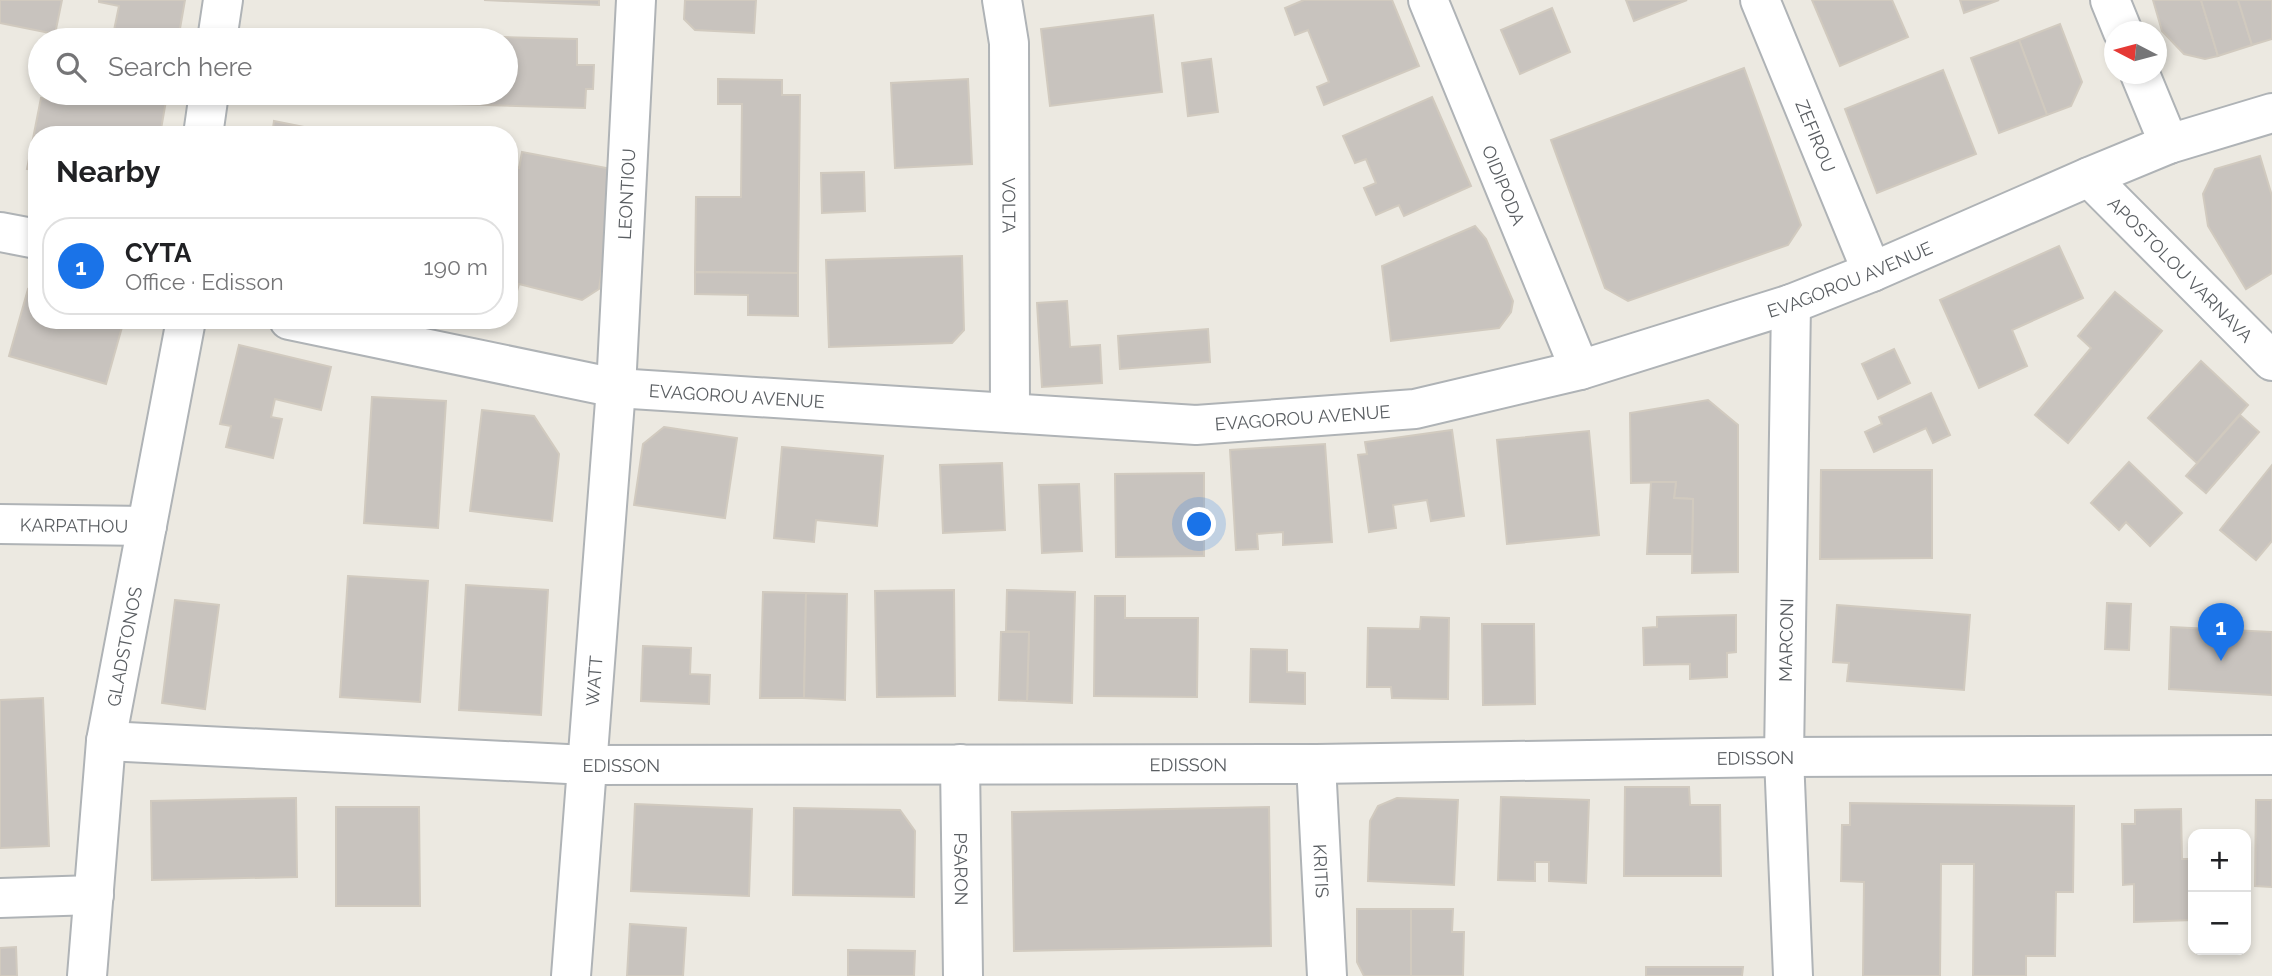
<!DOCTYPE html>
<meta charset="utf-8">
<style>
body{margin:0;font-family:Raleway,sans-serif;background:#f2f2f2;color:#202124}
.controls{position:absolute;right:21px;bottom:21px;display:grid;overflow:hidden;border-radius:14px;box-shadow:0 4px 10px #0003}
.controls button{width:63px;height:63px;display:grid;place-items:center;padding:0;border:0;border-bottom:2px solid #e0e0e0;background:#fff;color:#202124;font:35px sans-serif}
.compass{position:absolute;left:2104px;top:21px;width:63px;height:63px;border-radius:50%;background:#fff;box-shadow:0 4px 10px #0003;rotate:276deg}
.you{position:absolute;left:1200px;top:525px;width:24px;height:24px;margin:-18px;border:5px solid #fff;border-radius:50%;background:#1a73e8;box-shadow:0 0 0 10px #1a73e833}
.badge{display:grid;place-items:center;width:46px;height:46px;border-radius:50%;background:#1a73e8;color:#fff;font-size:23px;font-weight:700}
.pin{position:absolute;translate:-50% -58px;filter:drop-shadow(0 2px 4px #0008)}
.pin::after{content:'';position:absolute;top:37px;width:24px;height:21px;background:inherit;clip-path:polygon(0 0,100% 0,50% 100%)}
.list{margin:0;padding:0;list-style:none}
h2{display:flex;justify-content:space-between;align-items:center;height:91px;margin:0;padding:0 28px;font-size:30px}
h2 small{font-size:23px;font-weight:400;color:#757577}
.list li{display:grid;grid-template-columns:46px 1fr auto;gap:21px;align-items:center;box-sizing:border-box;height:98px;margin:0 14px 14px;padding:0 14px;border:2px solid #e0e0e0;border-radius:28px}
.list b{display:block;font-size:26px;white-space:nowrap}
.list p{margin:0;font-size:23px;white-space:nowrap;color:#757577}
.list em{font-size:23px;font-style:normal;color:#757577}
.icon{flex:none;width:38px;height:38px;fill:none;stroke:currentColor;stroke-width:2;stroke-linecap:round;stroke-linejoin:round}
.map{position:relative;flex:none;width:2272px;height:976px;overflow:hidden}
.search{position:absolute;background:#fff;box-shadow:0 4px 10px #0003;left:28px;top:28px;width:490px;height:77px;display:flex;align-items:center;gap:18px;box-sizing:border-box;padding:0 24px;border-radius:38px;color:#757577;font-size:26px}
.panel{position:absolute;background:#fff;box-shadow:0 4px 10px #0003;left:28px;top:126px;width:490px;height:203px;border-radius:28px}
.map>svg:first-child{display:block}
.building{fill:#c8c3be;stroke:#d1cabf;stroke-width:2}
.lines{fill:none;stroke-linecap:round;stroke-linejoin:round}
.minor-casing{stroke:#afb3b6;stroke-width:42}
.minor{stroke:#fff;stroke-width:38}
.labels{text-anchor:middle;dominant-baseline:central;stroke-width:7;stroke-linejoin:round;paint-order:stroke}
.street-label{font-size:18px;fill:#5a5e62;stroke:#fff}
</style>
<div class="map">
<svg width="2272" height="976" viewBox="0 0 2272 976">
<rect width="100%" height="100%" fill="#ece9e1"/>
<g class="building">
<path d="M0,0H62L55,34L0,23Z"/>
<path d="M99,0H185L178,40H112L119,6L99,2Z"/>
<path d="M484,0H599V5Z"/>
<path d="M685,0H756L754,33L695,30L684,19Z"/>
<path d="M1304,0H1392L1419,66L1324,105L1317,87L1329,82L1308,30L1295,35L1285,8Z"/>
<path d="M1626,0H1687L1634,21Z"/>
<path d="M1812,0H1892L1908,37L1840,66Z"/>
<path d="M1960,0H1999L1964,13Z"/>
<path d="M2153,0H2201L2218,56L2205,59L2184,54L2162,31Z"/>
<path d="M2201,0H2238L2252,45L2218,56Z"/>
<path d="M2238,0H2272V39L2252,45Z"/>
<path d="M1552,8L1570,52L1520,74L1501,30Z"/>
<path d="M1153,15L1162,92L1050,106L1041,29Z"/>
<path d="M2060,24L2082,82L2071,106L2047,115L2019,40Z"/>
<path d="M459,36L577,39V65H594L593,89H586L585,108L450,104V93H506V40H459Z"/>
<path d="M2019,40L2047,115L1999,133L1971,58Z"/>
<path d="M1211,59L1218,112L1188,116L1182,63Z"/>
<path d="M1744,68L1801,225L1788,245L1628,301L1605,288L1551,140Z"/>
<path d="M1943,70L1976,154L1877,193L1845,109Z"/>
<path d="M718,79L782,80V95H800L798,273L695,272L696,197H741L742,104H718Z"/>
<path d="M968,79L972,164L895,168L891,83Z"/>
<path d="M63,93H153L167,95L160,135H37V171L27,169L41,98L61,102Z"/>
<path d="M1432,97L1471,186L1404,216L1399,205L1376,215L1364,188L1376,183L1366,159L1355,163L1343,136Z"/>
<path d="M274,121L344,135H272Z"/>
<path d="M522,152L617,170L599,289L582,300L519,284L517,291L509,289V166L519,168Z"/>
<path d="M2260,156L2272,196V273L2246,289L2208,226L2203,194L2215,169Z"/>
<path d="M864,172L865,211L822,213L821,173Z"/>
<path d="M1475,226L1486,239L1513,301L1511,312L1499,328L1391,341L1382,266Z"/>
<path d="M2059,246L2083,298L2012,330L2027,366L1979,388L1940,300Z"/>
<path d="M962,256L964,330L952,343L829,347L826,260Z"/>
<path d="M695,272L798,273V316L748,315V295L695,294Z"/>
<path d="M28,289L37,292V320H114L122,327L106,384L9,356Z"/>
<path d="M2115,292L2162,331L2068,443L2035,415L2091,348L2078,336Z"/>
<path d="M1067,301L1070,347L1100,345L1102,383L1042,387L1037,303Z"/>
<path d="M1208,329L1210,362L1120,369L1118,336Z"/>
<path d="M239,345L331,367L321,410L275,399L271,417L282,419L273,458L226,447L231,426L220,424Z"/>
<path d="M1894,349L1910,383L1878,399L1862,364Z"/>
<path d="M2201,361L2248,405L2197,463L2148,418Z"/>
<path d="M1931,393L1950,435L1933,443L1926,428L1874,452L1865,432L1882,424L1879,417Z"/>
<path d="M372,397L446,401L438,528L364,523Z"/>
<path d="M1708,400L1738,425V572L1692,573L1693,499L1674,498L1676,482L1631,483L1630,413Z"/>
<path d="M482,410L534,416L559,454L552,521L470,511Z"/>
<path d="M2240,415L2259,432L2206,493L2186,476Z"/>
<path d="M664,427L737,438L725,518L634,505L643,444Z"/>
<path d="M1452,430L1464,516L1431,521L1427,500L1393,505L1396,528L1369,532L1358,455L1367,454L1365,442Z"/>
<path d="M1589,431L1599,535L1507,544L1497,440Z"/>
<path d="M1325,444L1332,542L1283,545V532L1257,534L1258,549L1236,550L1230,450Z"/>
<path d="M782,447L883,456L877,526L816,520L814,542L774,538Z"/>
<path d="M2129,462L2182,513L2150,546L2126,522L2119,530L2091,503Z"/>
<path d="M1002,463L1005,530L943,533L940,465Z"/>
<path d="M2272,465V541L2256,560L2220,530Z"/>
<path d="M1821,470H1932V558L1820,559Z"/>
<path d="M1204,473V556L1116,557L1115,474Z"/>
<path d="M1651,482H1676L1674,498L1693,499L1692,554H1647Z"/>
<path d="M1079,484L1082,551L1042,553L1039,485Z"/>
<path d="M348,576L428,581L420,702L340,697Z"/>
<path d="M466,585L548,590L541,715L459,710Z"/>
<path d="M954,590L955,696L877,697L875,591Z"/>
<path d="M1007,590L1075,592L1072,703L1027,701L1029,632L1006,631Z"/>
<path d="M763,592L806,593L804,698H760Z"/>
<path d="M806,593L847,594L845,700L804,698Z"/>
<path d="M1095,596H1125V618H1198L1197,697L1094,696Z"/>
<path d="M175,600L219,605L205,709L162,703Z"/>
<path d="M2107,603L2131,604L2129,650L2105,649Z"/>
<path d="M1837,605L1970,615L1964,690L1847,681L1849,663L1833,662Z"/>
<path d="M1736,615V652L1727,653V677L1690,679V664L1644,665L1643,628L1657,627V617Z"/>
<path d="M1421,617L1449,618L1448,699L1392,698L1391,687H1367L1368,628L1420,629Z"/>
<path d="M1482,624H1534L1535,704L1483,705Z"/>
<path d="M2171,627L2272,632V695L2169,689Z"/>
<path d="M1001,632H1029L1027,701L999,700Z"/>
<path d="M643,646L691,648L690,674L710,675L709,704L641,701Z"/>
<path d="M1251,649L1287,650V672L1305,673V704L1250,702Z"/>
<path d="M43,698L49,846L0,848V700Z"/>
<path d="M1625,787H1689L1690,805H1720L1721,876H1624Z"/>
<path d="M1501,797L1589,800L1586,883L1549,881V862H1535V881L1498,880Z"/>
<path d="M296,798L297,877L152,880L151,801Z"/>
<path d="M1397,798L1458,800L1454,885L1368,881L1370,821L1378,806Z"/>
<path d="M2256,800H2272V887L2255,886Z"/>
<path d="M1850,803L2074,806L2073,892H2056L2055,956H2026V976H1973L1974,864H1941L1940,976H1863L1864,882L1841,881L1842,825H1850Z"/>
<path d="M635,804L752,809L749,896L631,891Z"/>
<path d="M336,807H419L420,906H336Z"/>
<path d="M1269,807L1271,946L1014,951L1012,812Z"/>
<path d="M794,808L900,810L915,831L914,897L793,895Z"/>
<path d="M2181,809L2182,859H2193V920L2134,922V884L2123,885L2122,824H2135V810Z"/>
<path d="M1357,909H1411V976H1364L1357,962Z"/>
<path d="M1411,909H1453L1452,932H1464L1463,976H1411Z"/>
<path d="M630,924L686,928L683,976H627Z"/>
<path d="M16,947L17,976H0V948Z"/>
<path d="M848,950L915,951L914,976H848Z"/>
<path d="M1646,967H1743L1742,976H1646Z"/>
</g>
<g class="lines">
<defs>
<g id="minor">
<path id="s1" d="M1002,0L1009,43L1010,413"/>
<path id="s2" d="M1428,0L1580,370"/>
<path id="s3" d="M1760,0L1872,272"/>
<path d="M2110,0L2123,32"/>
<path d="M217,40L223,0"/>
<path d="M2140,74L2169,144"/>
<path d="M203,135L209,93"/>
<path id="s4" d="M2089,177L2272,361"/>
<path d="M0,232L37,239"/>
<path d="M1791,304L1784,757L1793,976"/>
<path id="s5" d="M289,320L616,388L1196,425L1415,409L1580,370L1791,304L1872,272L2089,177L2169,144L2272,113"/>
<path id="s6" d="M0,524L147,526"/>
<path id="s7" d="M106,741L587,765L1316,764L1784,757L2272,755"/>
<path id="s8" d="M960,764L963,976"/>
<path id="s9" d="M1316,764L1327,976"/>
<path d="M0,898L94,895"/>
<path id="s10" d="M87,976L106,741L186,320"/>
<path id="s11" d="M571,976L616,388L636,0"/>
</g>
</defs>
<use href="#minor" class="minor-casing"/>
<use href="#minor" class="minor"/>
</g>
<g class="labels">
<g class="street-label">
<text stroke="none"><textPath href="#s3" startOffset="147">ZEFIROU</textPath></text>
<text stroke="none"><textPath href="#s2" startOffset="200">OIDIPODA</textPath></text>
<text stroke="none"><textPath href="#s11" startOffset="784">LEONTIOU</textPath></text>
<text stroke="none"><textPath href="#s1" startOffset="206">VOLTA</textPath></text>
<text stroke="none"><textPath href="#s4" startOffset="130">APOSTOLOU VARNAVA</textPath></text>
<text stroke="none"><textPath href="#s5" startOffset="1589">EVAGOROU AVENUE</textPath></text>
<text stroke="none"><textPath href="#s5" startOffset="455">EVAGOROU AVENUE</textPath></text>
<text stroke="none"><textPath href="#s5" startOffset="1022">EVAGOROU AVENUE</textPath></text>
<text stroke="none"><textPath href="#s6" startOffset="74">KARPATHOU</textPath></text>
<text transform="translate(1786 640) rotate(-89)">MARCONI</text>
<text stroke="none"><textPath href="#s10" startOffset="332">GLADSTONOS</textPath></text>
<text stroke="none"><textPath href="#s11" startOffset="296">WATT</textPath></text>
<text stroke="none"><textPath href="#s7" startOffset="1650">EDISSON</textPath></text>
<text stroke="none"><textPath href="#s7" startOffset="516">EDISSON</textPath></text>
<text stroke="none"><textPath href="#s7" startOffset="1083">EDISSON</textPath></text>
<text stroke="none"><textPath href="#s8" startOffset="105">PSARON</textPath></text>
<text stroke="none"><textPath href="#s9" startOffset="107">KRITIS</textPath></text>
</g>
</g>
</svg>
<div class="controls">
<button>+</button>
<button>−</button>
</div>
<svg class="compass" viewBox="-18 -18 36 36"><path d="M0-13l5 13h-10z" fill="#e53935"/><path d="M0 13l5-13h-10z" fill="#757577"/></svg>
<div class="you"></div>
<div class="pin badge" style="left:2221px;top:661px">1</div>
<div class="search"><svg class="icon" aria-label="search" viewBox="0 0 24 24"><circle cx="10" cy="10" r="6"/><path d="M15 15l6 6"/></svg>Search here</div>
<section class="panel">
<h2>Nearby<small></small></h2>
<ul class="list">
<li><span class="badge">1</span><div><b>CYTA</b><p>Office · Edisson</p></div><em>190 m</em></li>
</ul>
</section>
</div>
